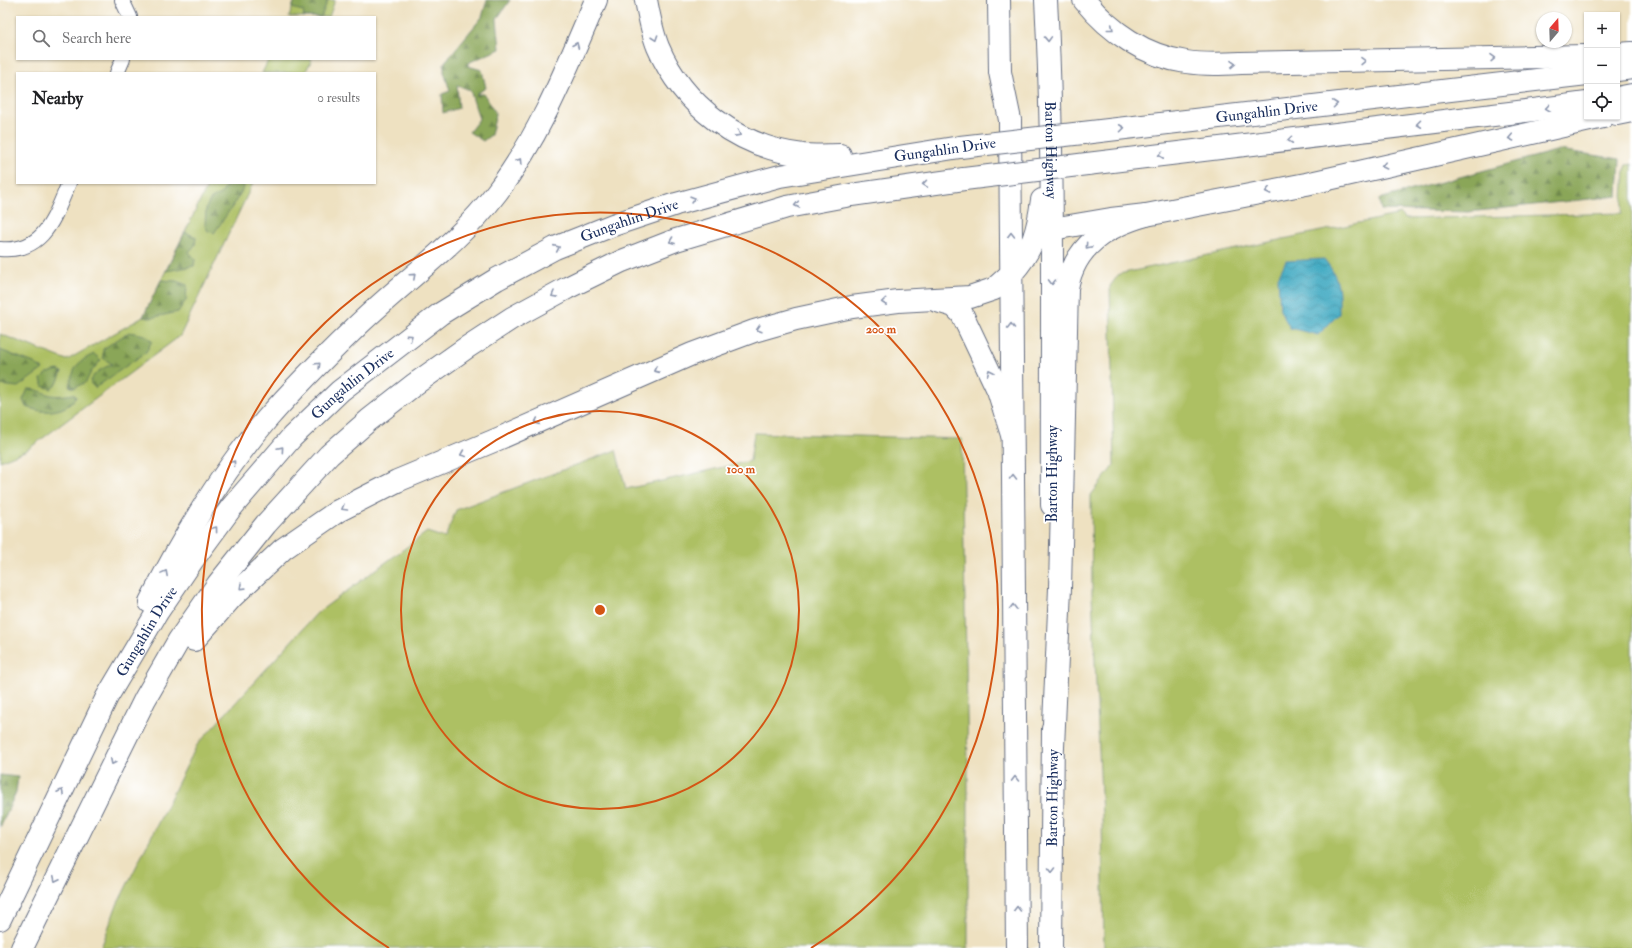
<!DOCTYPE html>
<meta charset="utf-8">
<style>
body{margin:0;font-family:"IM FELL Double Pica",serif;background:#f2f2f2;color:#202124}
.controls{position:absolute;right:12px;top:12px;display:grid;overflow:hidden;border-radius:0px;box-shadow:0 1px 3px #0004}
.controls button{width:36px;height:36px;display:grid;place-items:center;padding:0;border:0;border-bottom:1px solid #e0e0e0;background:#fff;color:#202124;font:20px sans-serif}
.compass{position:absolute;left:1536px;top:12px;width:36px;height:36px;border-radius:50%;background:#fff;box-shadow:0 1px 3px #0004;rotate:19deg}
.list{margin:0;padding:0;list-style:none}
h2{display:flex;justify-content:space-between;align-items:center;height:52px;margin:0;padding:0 16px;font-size:17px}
h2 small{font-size:13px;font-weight:400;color:#757577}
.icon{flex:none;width:22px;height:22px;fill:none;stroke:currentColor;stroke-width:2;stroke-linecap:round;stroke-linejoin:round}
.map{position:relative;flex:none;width:1632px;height:948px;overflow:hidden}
.search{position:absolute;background:#fff;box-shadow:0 1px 3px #0004;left:16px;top:16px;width:360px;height:44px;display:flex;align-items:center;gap:10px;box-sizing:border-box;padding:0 14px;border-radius:0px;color:#757577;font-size:15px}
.panel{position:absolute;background:#fff;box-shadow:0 1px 3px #0004;left:16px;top:72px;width:360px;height:112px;border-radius:0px}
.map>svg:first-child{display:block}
.green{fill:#adc063;stroke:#647860}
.forest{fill:url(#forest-firs);stroke:#526a5c}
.water{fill:url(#water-waves);stroke:#2e6c90}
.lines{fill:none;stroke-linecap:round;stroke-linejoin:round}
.minor-casing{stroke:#656d81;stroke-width:16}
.trunk-casing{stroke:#656d81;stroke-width:24}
.motorway-casing{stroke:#656d81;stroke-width:24}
.minor{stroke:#fff;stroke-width:14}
.trunk{stroke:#fff;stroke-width:22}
.motorway{stroke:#fff;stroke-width:22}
.motorway-bridge-casing{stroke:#656d81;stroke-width:24;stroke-linecap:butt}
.motorway-bridge{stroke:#fff;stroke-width:22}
.oneway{stroke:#8d97ae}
.ring{fill:none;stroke:#d45514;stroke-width:2}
.labels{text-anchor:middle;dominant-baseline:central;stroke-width:3.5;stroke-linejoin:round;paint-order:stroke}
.street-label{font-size:15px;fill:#1b2f5e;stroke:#fff}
.centre{fill:#d45514;stroke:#fff;stroke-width:2}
.ring-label{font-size:12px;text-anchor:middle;font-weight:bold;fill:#d45514;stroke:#fff;stroke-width:3.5;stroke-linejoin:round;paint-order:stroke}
</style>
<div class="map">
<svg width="1632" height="948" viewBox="0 0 1632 948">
<defs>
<pattern id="forest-firs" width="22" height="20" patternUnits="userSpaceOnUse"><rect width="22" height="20" fill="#8aa659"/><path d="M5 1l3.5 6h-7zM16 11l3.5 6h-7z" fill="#70884d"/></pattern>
<pattern id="water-waves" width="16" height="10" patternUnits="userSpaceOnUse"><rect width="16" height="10" fill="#42aac2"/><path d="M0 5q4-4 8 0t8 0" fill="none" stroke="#368ba1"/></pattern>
</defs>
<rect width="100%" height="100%" fill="#fff"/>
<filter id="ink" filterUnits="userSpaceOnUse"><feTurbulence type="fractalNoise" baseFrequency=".025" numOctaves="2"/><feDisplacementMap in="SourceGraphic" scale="8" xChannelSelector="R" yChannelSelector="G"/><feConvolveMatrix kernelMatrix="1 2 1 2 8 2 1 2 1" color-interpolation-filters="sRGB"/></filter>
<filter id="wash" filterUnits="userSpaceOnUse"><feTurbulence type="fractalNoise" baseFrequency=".012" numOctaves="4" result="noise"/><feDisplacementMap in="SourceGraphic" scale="16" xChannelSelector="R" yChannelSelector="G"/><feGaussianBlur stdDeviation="0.9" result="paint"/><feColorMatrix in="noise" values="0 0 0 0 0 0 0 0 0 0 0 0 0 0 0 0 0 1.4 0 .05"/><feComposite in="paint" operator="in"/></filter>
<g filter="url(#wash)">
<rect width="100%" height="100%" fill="#eee1c1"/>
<g class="green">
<path d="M295,0H335L329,17H289Z"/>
<path d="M269,59H312L305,73H262Z"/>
<path d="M1632,164V948H1104L1102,817L1092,595L1091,495L1114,465L1110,286L1119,274L1401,214L1405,219L1622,213L1625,170L1627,165Z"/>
<path d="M209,183H253L180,336L27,450L0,461V334L67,360L143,317Z"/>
<path d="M754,433L962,439L968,769V948H101L116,907L197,745L317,613L427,532L445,538L456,510L616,450L626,489L750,461Z"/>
</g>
<g class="forest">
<path d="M295,0H328L321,17H304L303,11L292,8Z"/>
<path d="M487,0H510L497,19L500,49L470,62L468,66L482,70L486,88L476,94H484L496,114L491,135L483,141L469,132L479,119L470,90L457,85L459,108L443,113L442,94L450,91L444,72V63L482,17Z"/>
<path d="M1559,150L1620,159L1618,196L1468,212L1381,210L1379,199Z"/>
<path d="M227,183H243L244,187L232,207L214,233L208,231L205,226L206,208L210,200L223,192Z"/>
<path d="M185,232L196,237L195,245L189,252L195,259L194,266L166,271Z"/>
<path d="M161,280L176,281L187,285L186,300L178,312L150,318L143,317Z"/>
<path d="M129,332L145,335L152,341L146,352L95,388L90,383C93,372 102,369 112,364L103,358V349Z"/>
<path d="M0,350L34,363L43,369L18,387L0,385Z"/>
<path d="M94,354L101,360L91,372L86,382L74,388L69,386C75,367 75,363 94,354Z"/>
<path d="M58,370L62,372L57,384L51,389L43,386L41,379L47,373Z"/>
<path d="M28,389C36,389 40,391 47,394C56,397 66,395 74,394L76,397C69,409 55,412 42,411C37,411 31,408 26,407L23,400Z"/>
<path d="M0,775L18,777L16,792L0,828Z"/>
</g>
<path class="water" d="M1324,259C1341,280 1339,289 1339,314L1318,335L1290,328L1280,310L1278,277L1286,261Z"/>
</g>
<g filter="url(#ink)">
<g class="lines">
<defs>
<g id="minor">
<path d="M122,0L130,17"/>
<path d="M117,73L123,59"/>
<path d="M0,249C45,253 54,217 69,183"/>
</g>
<g id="trunk">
<path id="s1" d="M1046,0C1055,168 1051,336 1052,505"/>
<path d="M1010,123L1017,948"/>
<path d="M1012,273C1033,250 1038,230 1042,200"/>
<path id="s2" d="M1051,948L1053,729"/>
</g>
<g id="motorway">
<path d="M646,0C649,16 652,32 658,47C683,106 740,148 803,155C815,156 828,155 840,155"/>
<path d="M999,0L1000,72L1010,120"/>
<path d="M1084,0C1110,32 1145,56 1186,62C1205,65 1223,64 1241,63L1587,56"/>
<path d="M1617,54L1632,53"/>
<path d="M1617,70L1632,68"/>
<path d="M1617,98L1632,95"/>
<path d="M1617,114L1632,111"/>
<path id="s3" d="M1083,133L1587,74"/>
<path d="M1087,164L1510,113L1587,103"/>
<path d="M1052,229L1111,219L1146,215L1306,184L1603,117"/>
<path d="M937,301L954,306L962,314L998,390L1012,435"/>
<path d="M150,602C183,537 220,474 267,419C294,388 324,358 354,329C401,283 457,245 497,192C541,134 567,67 596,0"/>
<path d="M194,640L232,597L283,549L338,511L397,481L498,439L692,354L754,331L796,319L852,307L898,301L970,297L994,289L1012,273"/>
<path d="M1053,747L1060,588L1067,288C1075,244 1108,226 1146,215"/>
<path id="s4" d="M0,919L107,697L158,611L192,561L231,508L292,437L340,391L440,314L497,279L555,248L613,225L676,204L780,176L960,147"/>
<path d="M22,948L145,699L179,640L218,584L266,524L329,455L369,420L415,384L466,348L512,318L567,288L622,261L676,240L787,207L851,195L964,179"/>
</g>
</defs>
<use href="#minor" class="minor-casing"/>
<use href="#trunk" class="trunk-casing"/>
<use href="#motorway" class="motorway-casing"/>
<use href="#minor" class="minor"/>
<use href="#trunk" class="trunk"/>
<use href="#motorway" class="motorway"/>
<defs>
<g id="motorway-bridge">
<path d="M960,147L1083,133"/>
<path d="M964,179L1087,164"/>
</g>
</defs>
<use href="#motorway-bridge" class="motorway-bridge-casing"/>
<use href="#motorway-bridge" class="motorway-bridge"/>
</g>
<defs><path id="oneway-chevron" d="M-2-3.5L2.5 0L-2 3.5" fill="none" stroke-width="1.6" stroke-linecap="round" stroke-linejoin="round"/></defs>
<g class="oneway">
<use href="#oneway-chevron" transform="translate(1111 28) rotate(39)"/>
<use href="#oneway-chevron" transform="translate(655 38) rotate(71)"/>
<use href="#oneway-chevron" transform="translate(1048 39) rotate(88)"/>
<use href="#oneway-chevron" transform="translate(576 45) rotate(-67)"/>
<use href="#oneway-chevron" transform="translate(1493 58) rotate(-1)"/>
<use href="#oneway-chevron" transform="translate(1363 61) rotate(-1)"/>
<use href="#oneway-chevron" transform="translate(1233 64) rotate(-1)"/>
<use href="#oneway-chevron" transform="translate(1335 104) rotate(-7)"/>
<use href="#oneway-chevron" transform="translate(1548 108) rotate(172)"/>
<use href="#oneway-chevron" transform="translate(1419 124) rotate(173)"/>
<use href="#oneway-chevron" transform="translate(1122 128) rotate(-7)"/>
<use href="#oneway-chevron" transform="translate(738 134) rotate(29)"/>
<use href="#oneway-chevron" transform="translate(1511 138) rotate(168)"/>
<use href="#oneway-chevron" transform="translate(1290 140) rotate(173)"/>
<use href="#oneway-chevron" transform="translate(1161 155) rotate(173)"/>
<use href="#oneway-chevron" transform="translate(519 161) rotate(-57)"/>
<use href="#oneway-chevron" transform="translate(1384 166) rotate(167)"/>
<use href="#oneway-chevron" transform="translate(925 184) rotate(172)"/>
<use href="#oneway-chevron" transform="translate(1268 191) rotate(169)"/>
<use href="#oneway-chevron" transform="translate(693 199) rotate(-16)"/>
<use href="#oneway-chevron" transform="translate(797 205) rotate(169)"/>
<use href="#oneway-chevron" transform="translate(1011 235) rotate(-91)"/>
<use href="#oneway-chevron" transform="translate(672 241) rotate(159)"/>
<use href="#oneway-chevron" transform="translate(1088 246) rotate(131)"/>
<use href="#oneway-chevron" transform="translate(557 248) rotate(-24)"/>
<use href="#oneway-chevron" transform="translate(413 276) rotate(-42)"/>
<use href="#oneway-chevron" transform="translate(1052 282) rotate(91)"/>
<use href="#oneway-chevron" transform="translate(554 295) rotate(151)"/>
<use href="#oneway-chevron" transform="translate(884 302) rotate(174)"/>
<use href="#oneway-chevron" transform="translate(1011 326) rotate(-90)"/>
<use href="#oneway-chevron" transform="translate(759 329) rotate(163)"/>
<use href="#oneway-chevron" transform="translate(410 337) rotate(-37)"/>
<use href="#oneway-chevron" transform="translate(318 365) rotate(-45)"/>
<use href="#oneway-chevron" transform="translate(656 370) rotate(156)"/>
<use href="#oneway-chevron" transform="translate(990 372) rotate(-115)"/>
<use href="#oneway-chevron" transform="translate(537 422) rotate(156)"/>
<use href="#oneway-chevron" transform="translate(281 449) rotate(-49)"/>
<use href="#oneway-chevron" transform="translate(463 454) rotate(157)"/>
<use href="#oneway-chevron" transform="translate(233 463) rotate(-52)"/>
<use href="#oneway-chevron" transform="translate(1013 477) rotate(-90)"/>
<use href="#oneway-chevron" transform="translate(344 508) rotate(150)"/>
<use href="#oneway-chevron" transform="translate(215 529) rotate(-53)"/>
<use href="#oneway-chevron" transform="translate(165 573) rotate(-62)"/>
<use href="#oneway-chevron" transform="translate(242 587) rotate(136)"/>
<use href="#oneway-chevron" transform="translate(1013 607) rotate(-90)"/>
<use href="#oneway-chevron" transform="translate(113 762) rotate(116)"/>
<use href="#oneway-chevron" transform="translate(1015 779) rotate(-91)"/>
<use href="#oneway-chevron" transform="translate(61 792) rotate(-64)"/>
<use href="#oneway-chevron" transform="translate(1052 870) rotate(90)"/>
<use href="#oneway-chevron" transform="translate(56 879) rotate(116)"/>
<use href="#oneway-chevron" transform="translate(1017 909) rotate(-90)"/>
</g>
</g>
<g class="ring">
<circle cx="600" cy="610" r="199"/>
<path d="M389 948A398 398 0 1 1 811 948"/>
</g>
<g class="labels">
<g class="street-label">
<text stroke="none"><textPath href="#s3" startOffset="185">Gungahlin Drive</textPath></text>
<text transform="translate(945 150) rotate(-8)">Gungahlin Drive</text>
<text stroke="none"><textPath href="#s1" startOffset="150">Barton Highway</textPath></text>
<text stroke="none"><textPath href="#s4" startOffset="971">Gungahlin Drive</textPath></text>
<text stroke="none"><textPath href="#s4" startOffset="647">Gungahlin Drive</textPath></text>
<text transform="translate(1052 474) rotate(-90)">Barton Highway</text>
<text stroke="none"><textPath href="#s4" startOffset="323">Gungahlin Drive</textPath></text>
<text stroke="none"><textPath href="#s2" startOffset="150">Barton Highway</textPath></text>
</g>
</g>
<circle cx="600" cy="610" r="6" class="centre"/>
<g class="ring-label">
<text x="881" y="333">200 m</text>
<text x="741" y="473">100 m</text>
</g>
</svg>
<div class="controls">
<button>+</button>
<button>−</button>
<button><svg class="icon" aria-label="locate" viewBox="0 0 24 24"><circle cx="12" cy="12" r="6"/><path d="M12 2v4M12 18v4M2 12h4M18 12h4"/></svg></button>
</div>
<svg class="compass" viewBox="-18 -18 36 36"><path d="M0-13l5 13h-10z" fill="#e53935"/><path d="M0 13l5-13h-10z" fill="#757577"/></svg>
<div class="search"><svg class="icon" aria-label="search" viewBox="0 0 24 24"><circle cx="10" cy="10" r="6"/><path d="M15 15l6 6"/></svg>Search here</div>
<section class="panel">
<h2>Nearby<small>0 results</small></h2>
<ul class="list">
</ul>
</section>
</div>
